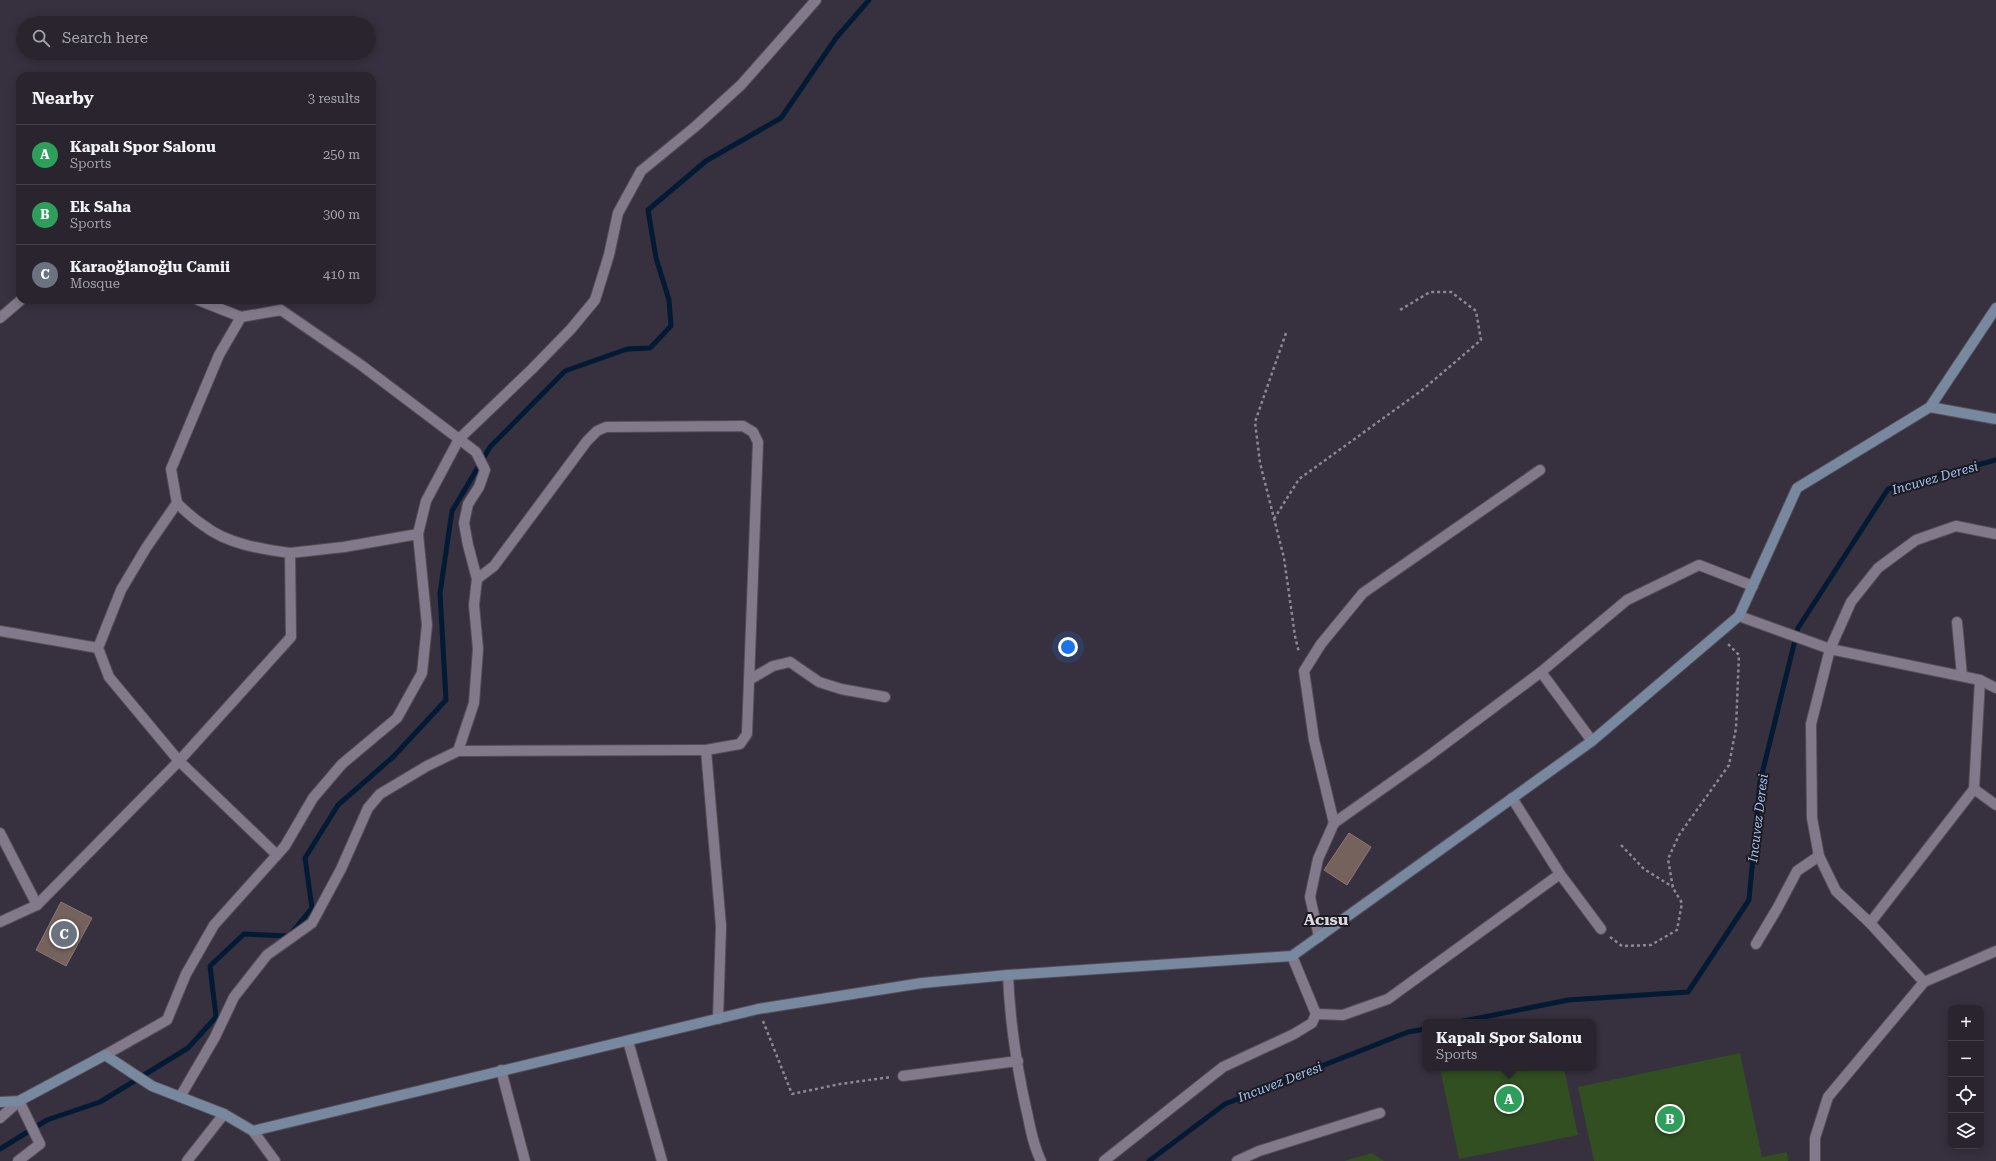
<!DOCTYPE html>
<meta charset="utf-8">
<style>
body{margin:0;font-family:"Roboto Serif",serif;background:#35303a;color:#f1f3f6}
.controls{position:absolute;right:12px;bottom:12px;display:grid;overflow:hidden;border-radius:8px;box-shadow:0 2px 10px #0003}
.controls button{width:36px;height:36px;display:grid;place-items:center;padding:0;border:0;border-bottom:1px solid #45414a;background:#29242e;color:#f1f3f6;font:20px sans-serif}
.you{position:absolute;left:1068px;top:647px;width:14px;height:14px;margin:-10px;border:3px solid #fff;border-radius:50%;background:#1a73e8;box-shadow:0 0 0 6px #1a73e833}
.badge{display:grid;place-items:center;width:26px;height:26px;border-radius:50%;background:#bca0f2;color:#fff;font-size:13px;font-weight:700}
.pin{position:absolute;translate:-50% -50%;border:2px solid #fff;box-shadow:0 1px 4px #0006}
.popup{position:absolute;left:1422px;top:1019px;width:174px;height:52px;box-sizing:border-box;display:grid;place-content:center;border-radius:8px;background:#29242e;filter:drop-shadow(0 1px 3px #0005);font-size:13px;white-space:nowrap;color:#a5a4aa}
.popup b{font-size:15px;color:#f1f3f6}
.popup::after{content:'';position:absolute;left:50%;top:100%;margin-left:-8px;border:8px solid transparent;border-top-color:#29242e}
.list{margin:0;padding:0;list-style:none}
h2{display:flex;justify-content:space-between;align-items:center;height:52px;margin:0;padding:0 16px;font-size:17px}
h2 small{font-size:13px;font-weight:400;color:#a5a4aa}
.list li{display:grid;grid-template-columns:26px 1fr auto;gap:12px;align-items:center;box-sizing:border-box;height:60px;padding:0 16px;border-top:1px solid #45414a}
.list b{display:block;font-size:15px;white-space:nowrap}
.list p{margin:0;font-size:13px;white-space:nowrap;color:#a5a4aa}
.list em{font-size:13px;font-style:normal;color:#a5a4aa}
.icon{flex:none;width:22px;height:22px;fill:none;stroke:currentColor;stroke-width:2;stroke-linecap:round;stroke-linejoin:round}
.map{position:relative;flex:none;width:1996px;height:1161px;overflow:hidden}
.search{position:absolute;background:#29242e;box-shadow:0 2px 10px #0003;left:16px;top:16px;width:360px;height:44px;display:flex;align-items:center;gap:10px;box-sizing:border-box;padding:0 14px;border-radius:22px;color:#a5a4aa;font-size:15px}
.panel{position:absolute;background:#29242e;box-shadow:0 2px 10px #0003;left:16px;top:72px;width:360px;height:232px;border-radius:12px}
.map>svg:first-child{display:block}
.green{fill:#314f20}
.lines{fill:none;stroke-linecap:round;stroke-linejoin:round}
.stream{stroke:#031a34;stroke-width:5}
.building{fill:#75625d;stroke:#8b7771}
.lane-casing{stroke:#534d59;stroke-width:12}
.street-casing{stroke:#534d59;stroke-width:12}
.secondary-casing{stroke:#534d59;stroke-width:12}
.path{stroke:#8c8792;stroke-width:2.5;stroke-dasharray:3 3;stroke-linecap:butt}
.lane{stroke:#827a8a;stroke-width:10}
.street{stroke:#827a8a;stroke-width:10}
.secondary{stroke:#78889f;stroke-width:10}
.labels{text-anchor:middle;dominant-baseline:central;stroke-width:4;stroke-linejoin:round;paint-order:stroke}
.water-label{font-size:13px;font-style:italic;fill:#9fc4f3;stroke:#1d1920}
.district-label{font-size:16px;font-weight:bold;fill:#dbd7e0;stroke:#1d1920}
</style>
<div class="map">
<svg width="1996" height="1161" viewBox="0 0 1996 1161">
<rect width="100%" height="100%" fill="#37303e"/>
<g class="green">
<path d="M1740,1053L1762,1157L1787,1152L1788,1161H1594L1578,1087Z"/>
<path d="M1440,1068H1564L1578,1135L1459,1159Z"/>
<path d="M1372,1153L1384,1161H1344Z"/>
</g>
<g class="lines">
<g class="stream">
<path d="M1459,1022L1568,1000L1688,992L1749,900L1760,782L1798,628L1888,489L1996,460"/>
<path d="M0,1149L47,1120L100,1102L188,1048L216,1017L210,966L244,934L289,936L312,908L305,858L338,805L393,757L446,700L440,593L452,511L490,447L565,371L627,349L650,348L671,326L669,300L656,258L648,210L706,161L781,118L836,38L869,0"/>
<path d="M1149,1161L1225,1104L1408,1032L1425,1029"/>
</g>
</g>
<g class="building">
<path d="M1349,833L1371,847L1347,885L1324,870Z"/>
<path d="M61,902L92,918L66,966L36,950Z"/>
</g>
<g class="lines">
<defs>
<g id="lane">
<path d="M477,579L494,566L587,441L597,431L606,427L743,426L753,432L758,442L747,734L740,744L706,750L721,926L718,1019"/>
<path d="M1957,622L1962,676"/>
<path d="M749,680L773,666L790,662L819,682L841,689L885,697"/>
<path d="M458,751L474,703L478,649L474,605L477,579L468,545L464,523L468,504L479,487L485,470L476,452L459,439"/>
<path d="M180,1097L215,1037L234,997L267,955L312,923L341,869L368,808L380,794L427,766L458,751L706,750"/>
<path d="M1237,1161L1259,1151L1380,1113"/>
</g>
<g id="street">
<path d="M198,300L241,317"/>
<path d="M0,318L21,300"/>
<path d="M459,439L532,369L571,329L595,300L609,255L618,213L641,171L696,126L741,85L816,0"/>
<path d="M1540,470L1363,593L1321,644L1304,671L1314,740L1334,823L1426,758L1541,672L1627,600L1699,565L1753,586"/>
<path d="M177,503L146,548L121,590L98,648L109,677L179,761L277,855"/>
<path d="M290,553L344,547L418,534"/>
<path d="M1739,616L1830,649L1980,680L1996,688"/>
<path d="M0,631L98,648"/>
<path d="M1541,672L1592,741"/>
<path d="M1974,789L1996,805"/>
<path d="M1512,798L1560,874L1601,929"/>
<path d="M0,833L37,905"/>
<path d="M0,922L37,905L179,761L291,637L290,553C261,549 227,544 203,525C194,519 185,511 177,503L171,469L219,355L241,317L281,310L361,365L459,439L426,501L418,534L427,625L422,673L397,718L342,764L313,798L285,846L214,925L186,974L167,1020L105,1055"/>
<path d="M1870,923L1974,789L1980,680"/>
<path d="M1319,937L1310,897L1318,859L1334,823"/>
<path d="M1756,944L1778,907L1797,871L1819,856"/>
<path d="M1008,975C1010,1022 1017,1070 1028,1117C1031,1132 1034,1147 1041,1161"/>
<path d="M1924,982L1996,951"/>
<path d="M1316,1014L1343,1015L1388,999L1560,874"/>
<path d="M628,1041L662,1161"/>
<path d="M501,1070L525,1161"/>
<path d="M903,1076L1018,1061"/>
<path d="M0,1118L19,1101L40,1144L18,1161"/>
<path d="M253,1131L275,1161"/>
<path d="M187,1161L224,1114"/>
<path d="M1104,1161L1223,1067L1294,1034L1312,1023L1316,1014L1292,956"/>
<path d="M1815,1161V1138L1828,1097L1924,982L1870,923L1836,891L1819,856L1812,818L1811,724L1830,649L1851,602L1878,568L1916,540L1956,526L1996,534"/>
</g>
<g id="secondary">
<path d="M1930,407L1996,308"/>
<path d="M0,1102L19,1101L105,1055L152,1086L224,1114L253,1131L758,1009L922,983L1008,975L1292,956L1592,741L1739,616L1797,488L1930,407L1996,419"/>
</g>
</defs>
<use href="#lane" class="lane-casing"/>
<use href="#street" class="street-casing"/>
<use href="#secondary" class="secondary-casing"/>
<g class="path">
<path d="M1286,333L1255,422L1260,463L1284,558L1295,636L1299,653"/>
<path d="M1274,519L1299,479L1421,391L1481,340L1476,311L1451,292H1430L1400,310"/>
<path d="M1621,845L1644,869L1673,887"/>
<path d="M1610,937L1622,946L1651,945L1677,930L1682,903L1673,888L1668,859L1679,835L1729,765L1736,728L1739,655L1726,642"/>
<path d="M763,1021L792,1094L840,1084L891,1077"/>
</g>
<use href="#lane" class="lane"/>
<use href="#street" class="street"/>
<use href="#secondary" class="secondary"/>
</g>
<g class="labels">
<g class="water-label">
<text transform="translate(1935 478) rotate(-16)">Incuvez Deresi</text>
<text transform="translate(1758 818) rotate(-83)">Incuvez Deresi</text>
<text transform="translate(1280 1082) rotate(-21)">Incuvez Deresi</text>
</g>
<g class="district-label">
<text x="1326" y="919">Acısu</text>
</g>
</g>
</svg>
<div class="controls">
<button>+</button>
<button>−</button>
<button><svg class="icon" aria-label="locate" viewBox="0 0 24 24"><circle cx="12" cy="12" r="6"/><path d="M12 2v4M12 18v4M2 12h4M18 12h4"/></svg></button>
<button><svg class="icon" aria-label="layers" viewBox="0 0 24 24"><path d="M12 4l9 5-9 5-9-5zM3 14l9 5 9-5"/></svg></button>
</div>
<div class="you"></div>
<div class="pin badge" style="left:1509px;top:1099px;background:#2e9e5b">A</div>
<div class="popup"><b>Kapalı Spor Salonu</b>Sports</div>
<div class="pin badge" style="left:1670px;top:1119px;background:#2e9e5b">B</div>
<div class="pin badge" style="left:64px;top:934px;background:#6b7280">C</div>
<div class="search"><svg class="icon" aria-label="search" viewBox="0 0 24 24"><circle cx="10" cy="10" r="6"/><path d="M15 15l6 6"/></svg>Search here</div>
<section class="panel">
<h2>Nearby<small>3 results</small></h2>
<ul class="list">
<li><span class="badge" style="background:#2e9e5b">A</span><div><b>Kapalı Spor Salonu</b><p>Sports</p></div><em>250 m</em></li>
<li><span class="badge" style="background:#2e9e5b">B</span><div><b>Ek Saha</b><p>Sports</p></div><em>300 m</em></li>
<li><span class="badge" style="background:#6b7280">C</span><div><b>Karaoğlanoğlu Camii</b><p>Mosque</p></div><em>410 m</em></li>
</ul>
</section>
</div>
